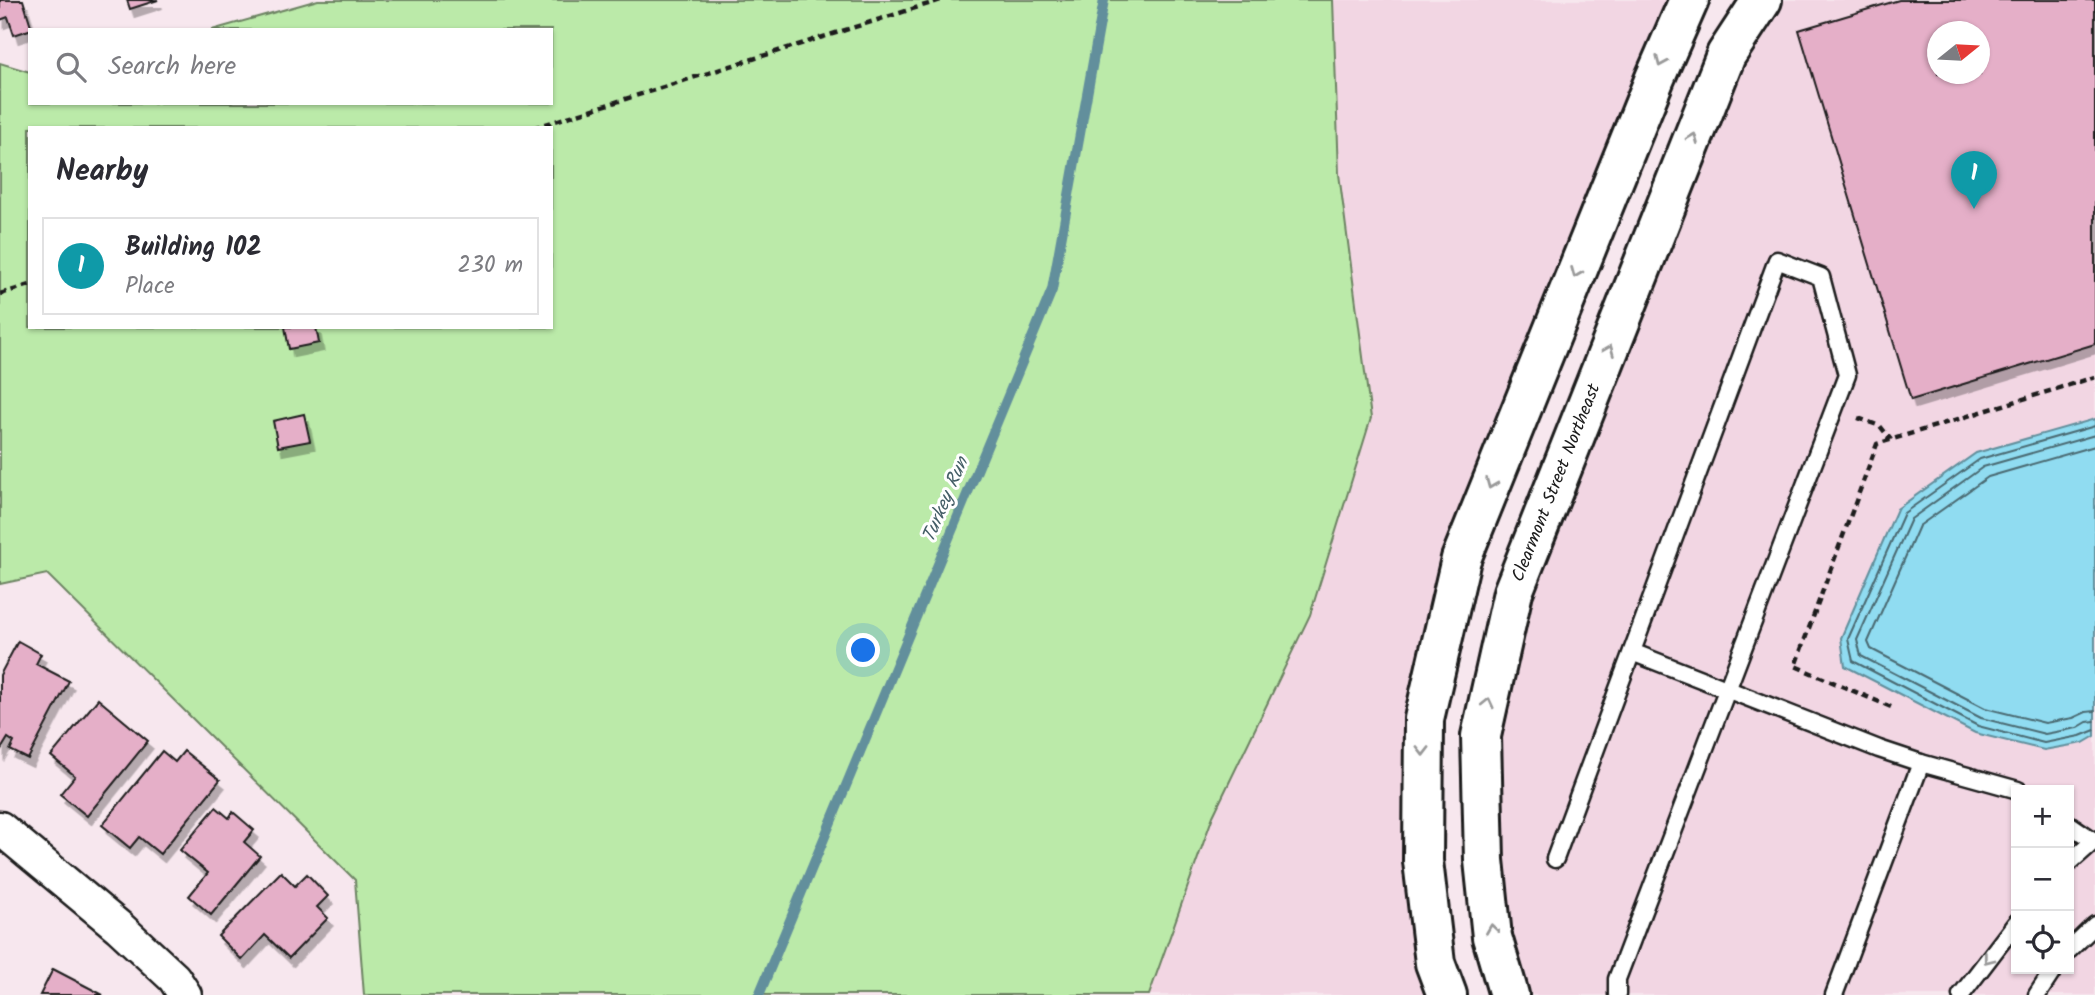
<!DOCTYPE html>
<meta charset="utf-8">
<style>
body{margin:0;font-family:Kalam,sans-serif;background:#f2f2f3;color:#2b2b33}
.controls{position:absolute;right:21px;bottom:21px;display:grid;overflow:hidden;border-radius:0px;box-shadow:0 2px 5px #0004}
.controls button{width:63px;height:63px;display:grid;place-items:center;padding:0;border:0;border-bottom:2px solid #e1e1e2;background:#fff;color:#2b2b33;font:35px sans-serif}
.compass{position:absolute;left:1927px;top:21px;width:63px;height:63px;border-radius:50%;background:#fff;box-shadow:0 2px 5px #0004;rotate:72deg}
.you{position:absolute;left:864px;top:651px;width:24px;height:24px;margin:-18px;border:5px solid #fff;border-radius:50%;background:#1a73e8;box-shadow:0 0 0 10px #1a73e833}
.badge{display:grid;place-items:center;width:46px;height:46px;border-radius:50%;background:#7c3aed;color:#fff;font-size:23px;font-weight:700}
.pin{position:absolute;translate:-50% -58px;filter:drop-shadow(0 2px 4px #0008)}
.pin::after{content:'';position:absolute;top:37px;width:24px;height:21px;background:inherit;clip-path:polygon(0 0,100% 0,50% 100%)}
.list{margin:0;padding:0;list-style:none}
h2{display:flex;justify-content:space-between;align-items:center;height:91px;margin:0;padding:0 28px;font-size:30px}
h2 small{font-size:23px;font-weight:400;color:#7c7c81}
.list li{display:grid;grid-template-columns:46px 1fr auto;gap:21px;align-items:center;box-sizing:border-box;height:98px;margin:0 14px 14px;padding:0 14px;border:2px solid #e1e1e2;border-radius:0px}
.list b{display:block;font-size:26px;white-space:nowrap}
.list p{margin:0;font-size:23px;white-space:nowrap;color:#7c7c81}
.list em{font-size:23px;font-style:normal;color:#7c7c81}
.icon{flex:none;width:38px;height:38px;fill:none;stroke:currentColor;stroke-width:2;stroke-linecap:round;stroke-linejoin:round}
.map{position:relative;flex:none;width:2095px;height:995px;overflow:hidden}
.search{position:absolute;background:#fff;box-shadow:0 2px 5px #0004;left:28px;top:28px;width:525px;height:77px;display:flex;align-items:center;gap:18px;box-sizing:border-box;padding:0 24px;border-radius:0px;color:#7c7c81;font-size:26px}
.panel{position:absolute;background:#fff;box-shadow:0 2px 5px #0004;left:28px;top:126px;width:525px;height:203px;border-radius:0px}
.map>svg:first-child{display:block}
.built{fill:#f2d6e3;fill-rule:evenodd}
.green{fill:#bbeaa9;stroke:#6c8362;stroke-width:2;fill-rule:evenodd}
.water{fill:#90dcf1;stroke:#628f9c;stroke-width:2}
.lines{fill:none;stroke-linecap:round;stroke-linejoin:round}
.shore{stroke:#4a6971;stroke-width:2}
.stream{stroke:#628f9c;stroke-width:10}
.building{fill:#e5afc8;stroke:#1c1c1c;stroke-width:2;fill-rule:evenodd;filter:url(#shadow)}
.lane-casing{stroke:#1c1c1c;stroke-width:21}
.street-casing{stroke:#1c1c1c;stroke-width:37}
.secondary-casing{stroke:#1c1c1c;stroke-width:44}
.path{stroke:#1c1c1c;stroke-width:4.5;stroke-dasharray:7 5;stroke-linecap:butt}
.lane{stroke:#fff;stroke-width:16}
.street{stroke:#fff;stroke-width:32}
.secondary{stroke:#fff;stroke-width:38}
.oneway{stroke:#999}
.labels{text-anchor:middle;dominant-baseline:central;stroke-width:6;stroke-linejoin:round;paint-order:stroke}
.street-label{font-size:18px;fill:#1c1c1c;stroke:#fff}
.water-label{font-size:19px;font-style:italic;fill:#455f67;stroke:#fff}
</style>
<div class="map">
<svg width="2095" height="995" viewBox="0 0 2095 995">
<defs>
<filter id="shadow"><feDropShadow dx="4.5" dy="8" stdDeviation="0" flood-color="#0004"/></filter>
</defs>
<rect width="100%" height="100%" fill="#f7e7ee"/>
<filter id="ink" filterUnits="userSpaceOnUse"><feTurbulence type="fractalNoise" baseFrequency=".0143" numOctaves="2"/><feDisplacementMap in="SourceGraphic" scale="14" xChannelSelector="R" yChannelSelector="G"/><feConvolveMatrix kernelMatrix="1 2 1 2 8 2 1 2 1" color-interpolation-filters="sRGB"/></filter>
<g filter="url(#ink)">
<g class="built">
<path d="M1333,0H1667L1443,554L1403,720V863L1416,970L1426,995H1149L1213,816L1339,174Z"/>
<path d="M1784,0H2095V419L1976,453L2083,743L2095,736V995H1530L1512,932L1503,858L1501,736L1533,596L1744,62ZM1938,32H1980V74H1938ZM2016,790H2069V969H2016Z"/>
</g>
<path class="green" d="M318,0H1333L1339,174L1371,418L1310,615L1213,816L1149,995H364L355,880L47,574L0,584V63L30,72V103H551V30H212ZM30,128H551V327H30Z"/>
<path class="water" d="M2095,419V736L2083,743L2044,750L1975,733L1845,666L1841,638L1897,509L1976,453Z"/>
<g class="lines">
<g class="shore">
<path d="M2095,426L1980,459L1904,513L1848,639L1853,661L1978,726L2044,743L2080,736L2095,730"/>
<path d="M2095,435L1983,467L1911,519L1857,640L1861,656L1981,718L2045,734L2077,728L2087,722L2095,721"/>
<path d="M2095,446L1988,477L1919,526L1868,642L1871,649L1985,708L2045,723L2073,718L2086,712L2095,711"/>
</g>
<path class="stream" d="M759,995L1052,290L1104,0"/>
</g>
<g class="building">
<path d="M0,0H23L32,29L14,35L8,17L0,20Z"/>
<path d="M127,0H158L130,9Z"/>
<path d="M1899,0H2095V344L1911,400L1799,30ZM1938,32H1980V74H1938Z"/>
<path d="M285,327H316L319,343L289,349Z"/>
<path d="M304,414L310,441L278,447L273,421Z"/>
<path d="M18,641L41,654L36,664L69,681L28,759L10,750L14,742L8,738L0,751V675Z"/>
<path d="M98,699L148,741L87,816L60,794L75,776L51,756Z"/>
<path d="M162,751L175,762L184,751L220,780L160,854L139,837L130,848L102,825Z"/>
<path d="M216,807L229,818L233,812L254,830L244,842L260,856L211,915L189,896L208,873L180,850Z"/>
<path d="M281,872L295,886L307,874L328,896L317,907L328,918L289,958L265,935L242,960L218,936Z"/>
<path d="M53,969L103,995H40Z"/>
</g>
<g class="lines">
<defs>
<g id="lane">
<path d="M1632,652L1879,749L1921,763L2018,790"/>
<path d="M2069,824L2094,841"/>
<path d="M1555,859L1777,260L1821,277L1847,375L1617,979V995"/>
<path d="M2069,863L2095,840"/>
<path d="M2069,950L2095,925"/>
<path d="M1834,995L1921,763"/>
<path d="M1961,995L2016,923"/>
<path d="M2037,995L2054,969"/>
</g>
<path id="street" d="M0,828L119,927L174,978L185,995"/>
<g id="secondary">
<path d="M1447,995L1435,963L1423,861L1424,719L1461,559L1655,78L1689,0"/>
<path id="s1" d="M1509,995L1492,937L1484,860L1481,736L1513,592L1726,55L1762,0"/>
</g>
</defs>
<use href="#lane" class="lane-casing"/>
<use href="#street" class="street-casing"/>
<use href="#secondary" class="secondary-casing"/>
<g class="path">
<path d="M533,128L941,0"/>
<path d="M0,294L30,285"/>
<path d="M1858,418L1880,426L1891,440"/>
<path d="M1891,707L1795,666L1877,444L2095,377"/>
</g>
<use href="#lane" class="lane"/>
<use href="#street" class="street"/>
<use href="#secondary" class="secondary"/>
</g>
<defs><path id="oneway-chevron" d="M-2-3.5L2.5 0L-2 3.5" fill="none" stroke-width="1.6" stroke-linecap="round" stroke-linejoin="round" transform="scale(1.75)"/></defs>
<g class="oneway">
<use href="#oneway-chevron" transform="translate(1661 62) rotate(113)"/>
<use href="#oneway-chevron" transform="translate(1693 138) rotate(-68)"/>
<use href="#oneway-chevron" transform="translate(1576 273) rotate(112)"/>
<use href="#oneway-chevron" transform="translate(1609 350) rotate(-68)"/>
<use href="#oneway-chevron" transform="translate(1491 484) rotate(112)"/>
<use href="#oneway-chevron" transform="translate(1488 703) rotate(-77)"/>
<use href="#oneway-chevron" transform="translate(1423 751) rotate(90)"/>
<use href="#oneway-chevron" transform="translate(1492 929) rotate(-98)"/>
<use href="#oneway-chevron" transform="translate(1988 959) rotate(128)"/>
</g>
</g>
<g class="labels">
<g class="street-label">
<text stroke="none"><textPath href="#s1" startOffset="527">Clearmont Street Northeast</textPath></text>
</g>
<g class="water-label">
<text transform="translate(946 500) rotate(-67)">Turkey Run</text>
</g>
</g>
</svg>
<div class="controls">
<button>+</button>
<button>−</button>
<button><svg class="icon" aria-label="locate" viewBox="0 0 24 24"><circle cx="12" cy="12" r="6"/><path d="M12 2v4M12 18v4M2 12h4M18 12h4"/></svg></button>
</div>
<svg class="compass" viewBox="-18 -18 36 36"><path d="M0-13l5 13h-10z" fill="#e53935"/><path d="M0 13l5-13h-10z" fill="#7c7c81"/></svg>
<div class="you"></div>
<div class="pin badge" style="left:1974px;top:209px;background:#0f9aa8">1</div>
<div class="search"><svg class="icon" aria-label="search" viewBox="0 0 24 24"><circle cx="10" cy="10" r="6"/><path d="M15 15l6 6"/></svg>Search here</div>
<section class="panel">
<h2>Nearby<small></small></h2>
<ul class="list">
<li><span class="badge" style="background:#0f9aa8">1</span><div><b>Building 102</b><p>Place</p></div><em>230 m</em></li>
</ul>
</section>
</div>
